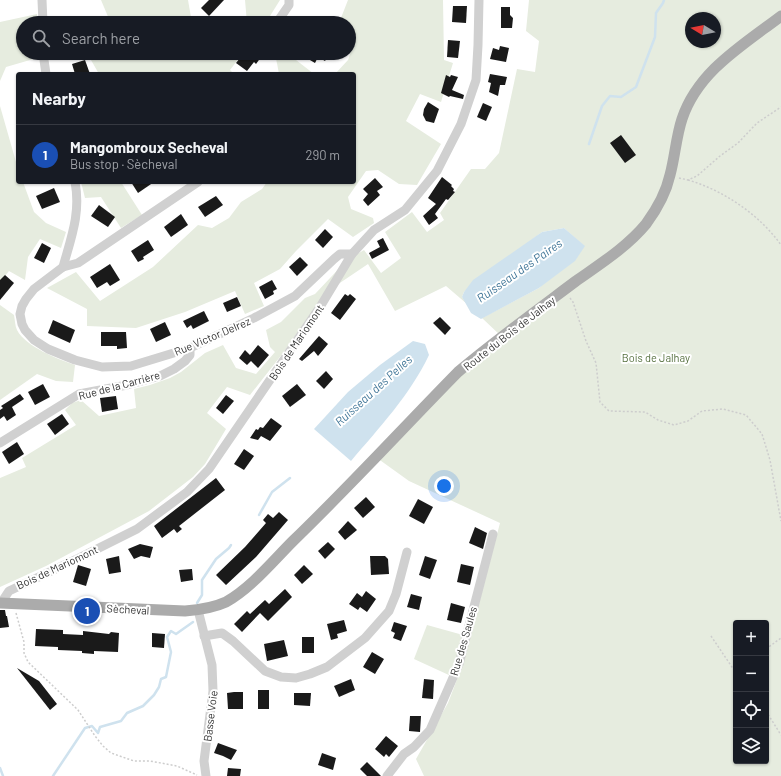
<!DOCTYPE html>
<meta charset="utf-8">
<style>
body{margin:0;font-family:Barlow,sans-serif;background:#20242c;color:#f1f3f6}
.controls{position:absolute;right:12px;bottom:12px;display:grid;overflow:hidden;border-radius:4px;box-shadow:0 1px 3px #0004}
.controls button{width:36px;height:36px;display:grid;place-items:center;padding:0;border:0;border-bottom:1px solid #363941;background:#171b24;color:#f1f3f6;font:20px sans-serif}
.compass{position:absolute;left:685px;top:12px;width:36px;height:36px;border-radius:50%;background:#171b24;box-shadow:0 1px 3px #0004;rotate:280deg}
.you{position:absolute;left:444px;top:486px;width:14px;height:14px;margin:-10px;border:3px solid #fff;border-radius:50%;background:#1a73e8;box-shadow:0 0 0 6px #1a73e833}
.badge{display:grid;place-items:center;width:26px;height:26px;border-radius:50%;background:#d93025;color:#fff;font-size:13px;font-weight:700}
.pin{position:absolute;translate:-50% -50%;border:2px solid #fff;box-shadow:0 1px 4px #0006}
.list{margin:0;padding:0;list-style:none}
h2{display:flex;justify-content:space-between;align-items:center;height:52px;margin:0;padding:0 16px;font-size:17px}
h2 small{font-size:13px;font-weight:400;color:#9ea1a6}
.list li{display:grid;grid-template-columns:26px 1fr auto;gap:12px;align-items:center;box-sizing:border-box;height:60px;padding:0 16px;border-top:1px solid #363941}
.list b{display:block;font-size:15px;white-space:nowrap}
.list p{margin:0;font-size:13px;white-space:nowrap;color:#9ea1a6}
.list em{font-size:13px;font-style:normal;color:#9ea1a6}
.icon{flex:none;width:22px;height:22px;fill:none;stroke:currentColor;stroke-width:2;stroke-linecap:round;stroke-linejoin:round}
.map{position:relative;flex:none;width:781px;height:776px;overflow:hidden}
.search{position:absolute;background:#171b24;box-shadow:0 1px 3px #0004;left:16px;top:16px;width:340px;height:44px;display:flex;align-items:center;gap:10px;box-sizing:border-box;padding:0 14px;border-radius:22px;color:#9ea1a6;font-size:15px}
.panel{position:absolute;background:#171b24;box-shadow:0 1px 3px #0004;left:16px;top:72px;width:340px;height:112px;border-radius:4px}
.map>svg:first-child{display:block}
.green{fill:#e6ecdf;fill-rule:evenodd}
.water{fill:#cfe2ee}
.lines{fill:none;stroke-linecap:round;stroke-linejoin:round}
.stream{stroke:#cfe2ee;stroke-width:2.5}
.building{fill:#1a1a1a}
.path{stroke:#cdcdcd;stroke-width:1.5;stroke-dasharray:2 2;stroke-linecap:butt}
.minor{stroke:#d0d0d0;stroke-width:9}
.major{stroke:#ababab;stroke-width:11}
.labels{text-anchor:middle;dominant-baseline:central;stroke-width:4;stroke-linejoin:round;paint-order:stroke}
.street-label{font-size:11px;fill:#333;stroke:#fff}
.park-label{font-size:11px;fill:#56703f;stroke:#fff}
.water-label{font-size:12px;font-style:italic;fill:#3f7597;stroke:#fff}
</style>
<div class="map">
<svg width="781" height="776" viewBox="0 0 781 776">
<rect width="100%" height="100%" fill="#fff"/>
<g class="green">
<path d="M101,0H188L192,23H113L109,19Z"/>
<path d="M245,0H280L270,16L268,23H247Z"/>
<path d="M348,0H443L444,60L453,63L441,102L420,94L406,121L441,144L417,185L399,184L378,170L366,171L348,197L351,209L373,218L374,223L353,237L328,219L296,251L280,269L254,283L264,306L245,314L235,291L185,312L136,328L87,326V309L47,288L76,272L100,301L153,267L198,225L212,228L229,218L241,202L262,189L267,182H354V74H335L348,60L355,39L349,35V23H339Z"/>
<path d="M529,0H781V776H424L416,759L448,703L463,664L500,523L409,481L377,458L501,336L482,318L539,288L584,246L564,228L542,232L464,292L462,297L467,304L446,286L395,311L368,264L325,293L283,353L250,395L227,387L207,413L226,429L205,464L193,477L149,511L46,566L0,587V478L26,467L22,458L76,425L65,410L72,403L81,400L99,416L136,408L134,389L150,385L170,378L181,372L205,353L223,345L236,368L256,374L275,352L270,347L266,330L281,322L305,298L315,294L347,260L364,250L381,273L401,258L385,232L412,212L427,232L444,220L440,213L471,169H485L499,153L517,69L535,72L539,41L526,31ZM691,18H715V42H691ZM736,623H766V761H736Z"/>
<path d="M37,14V23H23V53H37V58L6,67L0,81V22Z"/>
<path d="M87,53H243L230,70L234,74H99Z"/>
<path d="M275,53H287L314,74H279Z"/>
<path d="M0,106L18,169V182H23L34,212L46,223L66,232L61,248L40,239L28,257L25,280L9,271L0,282Z"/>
<path d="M81,182H121L142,215L121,228L101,197L85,198Z"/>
<path d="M0,305L14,315C15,320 15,326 17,330C26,347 58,359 75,365L73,382L56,381L37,374L0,400Z"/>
<path d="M427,625L463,635L451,676L414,659Z"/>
</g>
<g class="water">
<path d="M564,228L585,246L575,261L539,288L481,319L471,313L462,297L464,292L473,280L542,232Z"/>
<path d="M413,341L425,344L429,355C410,395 379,428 351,461L314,429L348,392L380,365Z"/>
</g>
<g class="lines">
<g class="stream">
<path d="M589,144L602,106L610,96L621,97L636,87L655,37L656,13L663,3L664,0"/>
<path d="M259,515L272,492L290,478"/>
<path d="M197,603L202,595V580L216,559L229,548L231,545"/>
<path d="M0,768L3,776"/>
<path d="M53,776L85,728L92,726L98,733L100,727L121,721L127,713L143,706L154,695L159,687L161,679L166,677L171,652L167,637L171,631L176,634L193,622"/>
</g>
</g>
<g class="building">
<path d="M209,0H224L209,16L201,8Z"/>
<path d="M453,6H467L466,23L452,22Z"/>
<path d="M501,7H510V15L513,18L512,28H501Z"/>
<path d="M448,40L460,41L458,58L447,57Z"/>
<path d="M500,46L509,48L506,62L490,59L493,48L499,50Z"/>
<path d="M244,53H264L256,64L254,62L247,71L236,63Z"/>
<path d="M298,53H330L325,61L318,57L315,63Z"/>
<path d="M85,60L90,74H75L72,64Z"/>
<path d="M490,74L507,77L505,85H500L498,96L489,92L491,83L488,82Z"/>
<path d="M446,75L450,77L451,75L458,77L452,90L464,95L463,99L450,96L449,97L441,93Z"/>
<path d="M428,102L439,109L434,123L426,121L423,115L424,109Z"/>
<path d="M483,103L492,107L486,121L477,117Z"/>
<path d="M621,135L636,155L625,163L610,143Z"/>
<path d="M442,177L452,185L451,186L454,189L453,191L455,192L448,200L446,199L435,214L438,218L429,225L423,216L436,204L428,198Z"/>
<path d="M375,178L383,187L377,191L380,195L368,206L363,200L368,194L363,189Z"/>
<path d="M131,182H154L138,193Z"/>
<path d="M54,188L60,202L42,209L36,196Z"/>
<path d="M216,196L223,205L205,217L198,207Z"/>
<path d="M99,205L115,217L108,227L91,216Z"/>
<path d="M181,214L188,225L171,237L164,227Z"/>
<path d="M325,229L333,237L323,248L315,240Z"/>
<path d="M383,238L389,250L372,259L369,253L380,247L377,241Z"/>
<path d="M148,240L154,250L143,257L144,259L138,262L131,251Z"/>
<path d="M42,243L51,248L44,263L34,258Z"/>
<path d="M300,257L308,265L297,276L289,267Z"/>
<path d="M110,264L120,280L110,286L107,282L97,288L90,277Z"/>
<path d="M5,275L14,283L0,300V280Z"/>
<path d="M272,280L277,289L273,291L274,294L265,299L259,287Z"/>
<path d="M345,294L348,296L350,294L356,299L340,320L331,313Z"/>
<path d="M237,297L241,306L227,312L223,303Z"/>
<path d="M204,311L209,321L193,329L191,325L187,328L183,321Z"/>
<path d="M440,317L451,328L445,335L433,323Z"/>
<path d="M53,320L75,330L70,343L48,333Z"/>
<path d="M165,322L171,335L156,342L150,329Z"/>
<path d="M101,332H126L127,348L117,349V346H101Z"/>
<path d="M319,336L328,344L318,356L314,351L302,361L299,359Z"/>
<path d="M258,345L269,355L258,368L251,361L247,365L239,358L245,350L250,355Z"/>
<path d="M326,371L333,379L324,389L316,381Z"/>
<path d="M43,384L50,397L35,405L28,392Z"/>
<path d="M297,384L306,395L290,407L282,396Z"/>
<path d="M20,394L24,399L12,407L16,415L7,421L4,416L0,419V410L3,408L1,406Z"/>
<path d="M226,395L234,401L223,414L216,408Z"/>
<path d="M116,396L118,409L102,412L100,398Z"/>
<path d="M62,414L69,424L55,435L47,424Z"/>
<path d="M271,418L282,426L270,441L261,436L258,440L250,438L256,429L258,430L260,427L263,428Z"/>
<path d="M17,442L24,454L9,464L2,452Z"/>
<path d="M244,449L254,456L244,470L234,464Z"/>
<path d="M216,478L225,490L179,526L182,529L177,533L174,529L162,538L154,526Z"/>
<path d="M366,497L375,507L363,518L354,508Z"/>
<path d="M418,499L433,507L424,524L409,516Z"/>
<path d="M279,512L288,520L256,557L226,585L216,575L245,547L266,523L263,520L268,514L273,518Z"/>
<path d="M348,521L357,530L345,540L338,532Z"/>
<path d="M475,527L487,533L483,549L469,543Z"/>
<path d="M328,542L335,549L325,559L318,551Z"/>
<path d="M140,544L153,547L150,558L141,556L134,559L128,549Z"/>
<path d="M119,556L121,572L109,574L106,559Z"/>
<path d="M370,556H385L388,559L389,574L371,575Z"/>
<path d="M425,556L437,560L430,579L419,575Z"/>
<path d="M461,564L474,567L470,585L457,582Z"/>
<path d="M78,565L91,569L86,586L73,582Z"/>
<path d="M304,565L313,574L302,584L294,575Z"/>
<path d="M192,569L193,580L181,582L179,570Z"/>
<path d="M285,589L292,597L268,621L260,613L242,632L234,624L247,611L250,614L265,600L269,604Z"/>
<path d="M366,591L376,599L367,612L360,607L358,610L349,604L357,593L362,597Z"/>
<path d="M411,594L422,597L419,610L407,607Z"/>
<path d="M451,603L465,607L461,623L447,620Z"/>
<path d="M0,610H5L6,616H7L9,627L0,628Z"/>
<path d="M344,620L347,631L337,634L338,638L331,640L327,624Z"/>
<path d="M394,622L407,626L401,641L393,638L395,633L391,631Z"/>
<path d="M36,629L63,630V634L83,635V631L109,634L111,632L119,633L118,652L94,651V654L82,653V651L58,650V647L35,646Z"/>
<path d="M152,633L165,634L164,648L152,647Z"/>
<rect x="302" y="637" width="12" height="16"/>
<path d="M284,640L288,656L267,661L264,644Z"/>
<path d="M372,652L384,659L375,674L363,667Z"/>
<path d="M17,668L39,681L57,704L50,710Z"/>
<path d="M351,679L355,690L339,697L334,686Z"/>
<path d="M424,679L434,680L433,699L422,698Z"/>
<rect x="258" y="690" width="11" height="19"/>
<path d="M234,692H243V709H228L227,693Z"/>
<path d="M294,693H311L310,706L294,705Z"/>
<path d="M410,716H421L420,732L409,731Z"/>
<path d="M386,736L398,746L389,757L386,754L384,757L375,749Z"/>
<path d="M218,743L237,750L231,760L223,756L214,753Z"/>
<path d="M322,753L336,758L333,770L318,765Z"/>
<path d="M367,762L381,776H367L360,769Z"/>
<path d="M228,768L241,769L240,776H227Z"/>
</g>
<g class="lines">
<g class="path">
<path d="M679,178L688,180L697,176L720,156L738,143L757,123L781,107"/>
<path d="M688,180C723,190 760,215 781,245"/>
<path d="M570,298L573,302L586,341L596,363L600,402L609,411L645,412L658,420L674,425L688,421L702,411L723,409L746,415L762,434L770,460L781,521"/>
<path d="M16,613L24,642V653L28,662L78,710L95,736L103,746L111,753L134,761H150L177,766L197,775"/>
<path d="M711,636L736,673"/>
<path d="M766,649L781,638"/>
<path d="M766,711L781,735"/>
</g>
<g class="minor">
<path d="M42,0L43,23"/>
<path d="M280,18L289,5V0"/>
<path d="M43,53L46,74"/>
<path d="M198,182L78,263L63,267L34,289L26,299L22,306L20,314L22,324L25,330L34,340L48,349L75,360L102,367L131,366L190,348L254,318L295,296L334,259L340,254H352"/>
<path d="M63,267C71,238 81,213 75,182"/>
<path d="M0,443L79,394L127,385L160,376L174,369L185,361L190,355V348"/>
<path d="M1,603L9,591L79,558L137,529L187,492L209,469L320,307L352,254L374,230L405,210L437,171L461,124L476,80L478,45L479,0"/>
<path d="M198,610L212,665L213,691L204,761L206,776"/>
<path d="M204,636L222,633L233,641L265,671L281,677L296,678L310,674L327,667L365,638L389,611L396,594L407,552"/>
<path d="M387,776L404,754L414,747L430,730L459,664L493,534"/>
</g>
<path class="major" d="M0,603L185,611C198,610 213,608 226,602C252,587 272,562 293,541C350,486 403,428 458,372C496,340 536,311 576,281C600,264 627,247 646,224C657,209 666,193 670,175C675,157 676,137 682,119C698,71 743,45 781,16"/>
</g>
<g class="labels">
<g class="street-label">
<text transform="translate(509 333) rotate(-38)">Route du Bois de Jalhay</text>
<text transform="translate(212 336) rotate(-23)">Rue Victor Delrez</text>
<text transform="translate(296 342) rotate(-56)">Bois de Mariomont</text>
<text transform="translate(119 385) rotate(-15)">Rue de la Carrière</text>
<text transform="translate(57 567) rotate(-25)">Bois de Mariomont</text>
<text transform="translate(128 609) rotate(3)">Sècheval</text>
<text transform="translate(463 641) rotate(-74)">Rue des Saules</text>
<text transform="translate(210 716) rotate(-83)">Basse Voie</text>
</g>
<g class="park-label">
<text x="656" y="357">Bois de Jalhay</text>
</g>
<g class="water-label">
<text transform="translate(519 270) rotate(-35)">Ruisseau des Paires</text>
<text transform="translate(373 390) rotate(-42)">Ruisseau des Pelles</text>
</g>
</g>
</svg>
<div class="controls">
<button>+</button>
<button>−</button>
<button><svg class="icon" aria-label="locate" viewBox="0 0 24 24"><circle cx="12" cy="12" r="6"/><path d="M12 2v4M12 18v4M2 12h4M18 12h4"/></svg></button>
<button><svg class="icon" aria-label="layers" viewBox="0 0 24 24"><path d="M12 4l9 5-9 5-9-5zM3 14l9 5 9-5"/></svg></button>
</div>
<svg class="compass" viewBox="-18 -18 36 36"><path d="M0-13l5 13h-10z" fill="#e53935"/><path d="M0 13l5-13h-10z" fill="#9ea1a6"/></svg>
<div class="you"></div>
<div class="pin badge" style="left:87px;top:611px;background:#1a4fb4">1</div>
<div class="search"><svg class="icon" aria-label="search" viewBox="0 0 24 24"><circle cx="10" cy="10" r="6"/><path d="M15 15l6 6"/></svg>Search here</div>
<section class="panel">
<h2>Nearby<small></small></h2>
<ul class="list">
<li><span class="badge" style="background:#1a4fb4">1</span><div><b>Mangombroux Secheval</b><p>Bus stop · Sècheval</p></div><em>290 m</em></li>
</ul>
</section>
</div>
